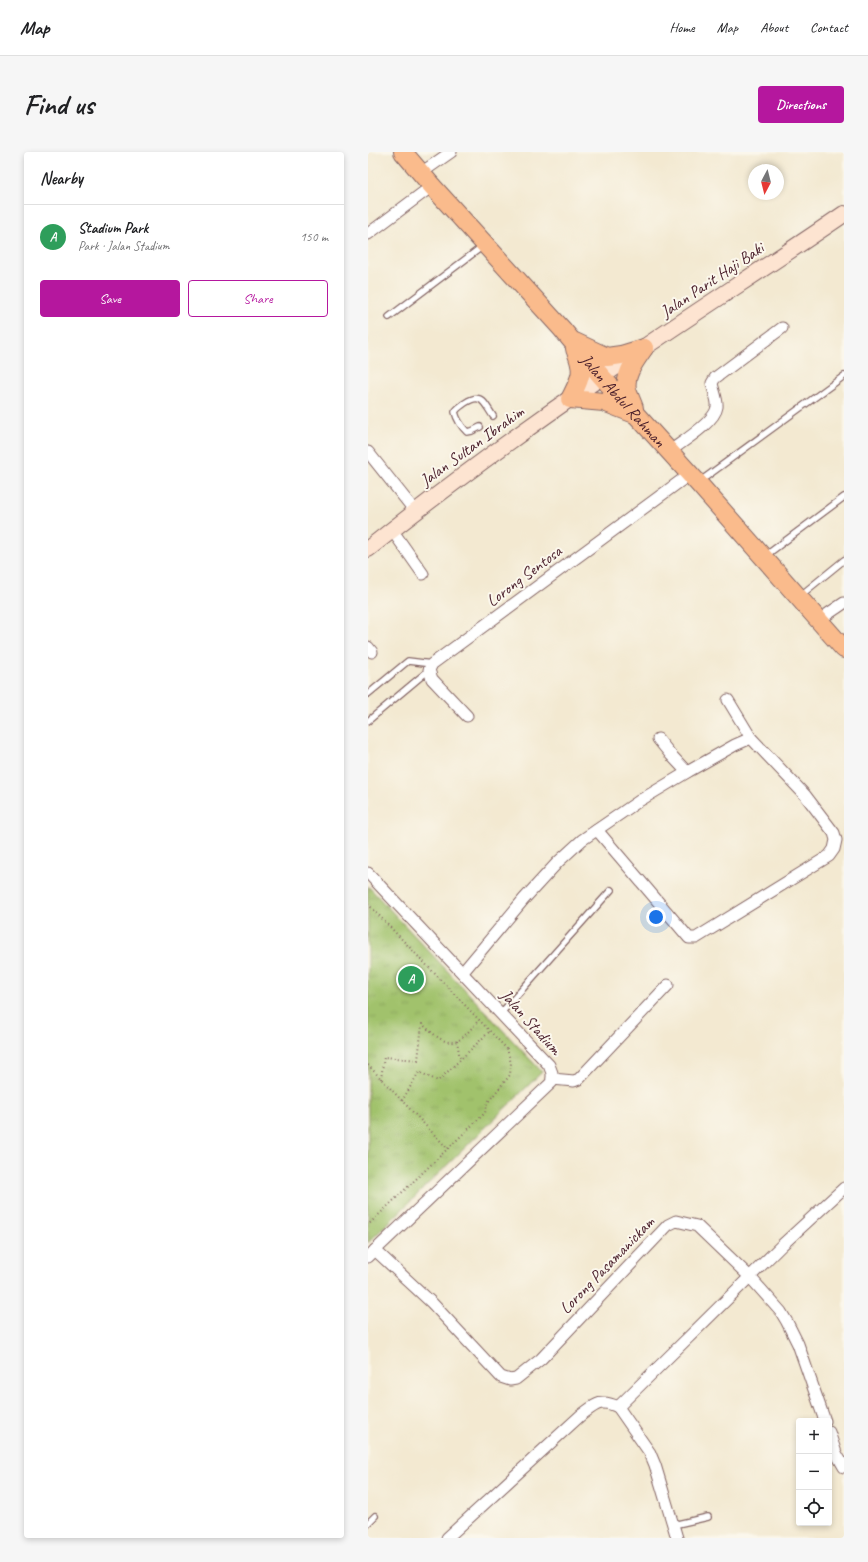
<!DOCTYPE html>
<meta charset="utf-8">
<style>
body{margin:0;font-family:Caveat,sans-serif;background:#f6f6f6;color:#202124}
.controls{position:absolute;right:12px;bottom:12px;display:grid;overflow:hidden;border-radius:4px;box-shadow:0 2px 6px #0003}
.controls button{width:36px;height:36px;display:grid;place-items:center;padding:0;border:0;border-bottom:1px solid #e0e0e0;background:#fff;color:#202124;font:20px sans-serif}
.compass{position:absolute;left:380px;top:12px;width:36px;height:36px;border-radius:50%;background:#fff;box-shadow:0 2px 6px #0003;rotate:187deg}
.you{position:absolute;left:288px;top:765px;width:14px;height:14px;margin:-10px;border:3px solid #fff;border-radius:50%;background:#1a73e8;box-shadow:0 0 0 6px #1a73e833}
.badge{display:grid;place-items:center;width:26px;height:26px;border-radius:50%;background:#b5179e;color:#fff;font-size:13px;font-weight:700}
.pin{position:absolute;translate:-50% -50%;border:2px solid #fff;box-shadow:0 1px 4px #0006}
.list{margin:0;padding:0;list-style:none}
h2{display:flex;justify-content:space-between;align-items:center;height:52px;margin:0;padding:0 16px;font-size:17px}
h2 small{font-size:13px;font-weight:400;color:#757577}
.list li{display:grid;grid-template-columns:26px 1fr auto;gap:12px;align-items:center;box-sizing:border-box;height:64px;padding:0 16px;border-top:1px solid #e0e0e0}
.list b{display:block;font-size:15px;white-space:nowrap}
.list p{margin:0;font-size:13px;white-space:nowrap;color:#757577}
.list em{font-size:13px;font-style:normal;color:#757577}
.actions{display:flex;gap:8px;padding:12px 16px}
.actions a{flex:1;padding:9px 0;border:1px solid #b5179e;border-radius:4px;text-align:center;font-size:14px;color:#b5179e}
.actions .main{background:#b5179e;color:#fff}
.icon{flex:none;width:22px;height:22px;fill:none;stroke:currentColor;stroke-width:2;stroke-linecap:round;stroke-linejoin:round}
.map{position:relative;flex:none;width:476px;height:1386px;overflow:hidden;border-radius:4px}
header{display:flex;align-items:center;gap:24px;box-sizing:border-box;height:56px;padding:0 20px;background:#fff;border-bottom:1px solid #e0e0e0}
header strong{font-size:19px}
nav{display:flex;gap:22px;margin-inline-start:auto;font-size:14px}
.intro{display:flex;align-items:center;justify-content:space-between;box-sizing:border-box;height:96px;padding:0 24px}
h1{margin:0;font-size:28px}
.button{padding:10px 18px;border-radius:4px;background:#b5179e;color:#fff;font-size:14px;font-weight:700}
main{display:flex;gap:24px;padding:0 24px}
aside{flex:1;background:#fff;border-radius:4px;box-shadow:0 2px 6px #0003}
.map>svg:first-child{display:block}
.park{fill:url(#park-tufts);stroke:#76704c}
.lines{fill:none;stroke-linecap:round;stroke-linejoin:round}
.lane-casing{stroke:#856665;stroke-width:8}
.street-casing{stroke:#856665;stroke-width:13}
.secondary-casing{stroke:#856665;stroke-width:18}
.primary-casing{stroke:#856665;stroke-width:20}
.path{stroke:#856665;stroke-width:2;stroke-dasharray:1 3;stroke-linecap:butt}
.lane{stroke:#fff;stroke-width:5.5}
.street{stroke:#fff;stroke-width:11}
.secondary{stroke:#fde4d1;stroke-width:16}
.primary{stroke:#fabb8c;stroke-width:18}
.labels{text-anchor:middle;dominant-baseline:central;stroke-width:4;stroke-linejoin:round;paint-order:stroke}
.street-label{font-size:17px;fill:#4a1f2b;stroke:#fbf7ec}
</style>
<header>
<strong>Map</strong>
<nav><a>Home</a><a>Map</a><a>About</a><a>Contact</a></nav>
</header>
<div class="intro"><h1>Find us</h1><a class="button">Directions</a></div>
<main>
<aside>
<h2>Nearby<small></small></h2>
<ul class="list">
<li><span class="badge" style="background:#2e9e5b">A</span><div><b>Stadium Park</b><p>Park · Jalan Stadium</p></div><em>150 m</em></li>
</ul>
<div class="actions"><a class="main">Save</a><a>Share</a></div>
</aside>
<div class="map">
<svg width="476" height="1386" viewBox="0 0 476 1386">
<defs>
<pattern id="park-tufts" width="24" height="20" patternUnits="userSpaceOnUse"><rect width="24" height="20" fill="#a1c26c"/><path d="M3 7l-1-3M5 7V3M7 7l1-3M15 17l-1-3M17 17v-4M19 17l1-3" fill="none" stroke="#8ca65e"/></pattern>
</defs>
<rect width="100%" height="100%" fill="#fbf7ec"/>
<filter id="ink" filterUnits="userSpaceOnUse"><feTurbulence type="fractalNoise" baseFrequency=".025" numOctaves="2"/><feDisplacementMap in="SourceGraphic" scale="8" xChannelSelector="R" yChannelSelector="G"/><feConvolveMatrix kernelMatrix="1 2 1 2 8 2 1 2 1" color-interpolation-filters="sRGB"/></filter>
<filter id="wash" filterUnits="userSpaceOnUse"><feTurbulence type="fractalNoise" baseFrequency=".012" numOctaves="4" result="noise"/><feDisplacementMap in="SourceGraphic" scale="16" xChannelSelector="R" yChannelSelector="G"/><feGaussianBlur stdDeviation="0.9" result="paint"/><feColorMatrix in="noise" values="0 0 0 0 0 0 0 0 0 0 0 0 0 0 0 0 0 1.4 0 .05"/><feComposite in="paint" operator="in"/></filter>
<g filter="url(#wash)">
<rect width="100%" height="100%" fill="#f3e9d1"/>
<path class="park" d="M0,734L174,920L0,1091Z"/>
</g>
<g filter="url(#ink)">
<g class="lines">
<defs>
<g id="lane">
<path d="M21,165L115,94"/>
<path d="M112,275L104,279L99,280C93,274 89,268 87,260C89,256 93,254 97,251C114,240 116,251 125,264"/>
<path d="M331,330L476,224"/>
<path d="M397,404L476,345"/>
<path d="M433,443L476,408"/>
<path d="M0,542L40,509L64,512"/>
<path d="M0,569L61,518"/>
<path d="M133,861L243,738"/>
<path d="M0,1371L7,1364"/>
<path d="M305,1373L340,1365"/>
</g>
<g id="street">
<path d="M53,21L83,0"/>
<path d="M0,82L64,34"/>
<path d="M302,299C314,290 347,270 349,255C350,248 345,238 344,231L347,226L414,176"/>
<path d="M0,300L47,359"/>
<path d="M24,378L55,422"/>
<path d="M451,468L476,451"/>
<path d="M0,495L4,500"/>
<path d="M99,564L64,527L61,518L64,512L322,322"/>
<path d="M290,587L303,603L319,620"/>
<path d="M229,678L321,786H328L461,704L466,697L468,688L466,681L437,643L383,586L360,548"/>
<path d="M0,721L181,913L184,921V930L0,1105"/>
<path d="M95,820L156,747L190,710L214,688L271,649L321,619L367,593L383,586"/>
<path d="M184,927L206,929L211,927L300,833"/>
<path d="M7,1098L64,1151L133,1225L142,1228L148,1227L173,1207L300,1073L308,1069L329,1074L382,1125L413,1160L419,1170L430,1192L457,1269"/>
<path d="M461,1280L468,1301L476,1315"/>
<path d="M79,1386L212,1264C227,1253 232,1246 250,1255"/>
<path d="M309,1386L287,1313L282,1301L250,1255L414,1093L476,1036"/>
</g>
<path id="secondary" d="M0,397C75,337 153,280 233,225C313,169 396,117 476,62"/>
<g id="primary">
<path id="s1" d="M35,0L64,34L194,177L233,224L330,331L476,497"/>
<path d="M207,190L239,205L253,203L276,196"/>
<path d="M207,197C217,221 213,225 202,247L236,250L264,261"/>
<path d="M266,256C264,250 261,244 259,238C256,222 268,208 276,196"/>
</g>
</defs>
<use href="#lane" class="lane-casing"/>
<use href="#street" class="street-casing"/>
<use href="#secondary" class="secondary-casing"/>
<use href="#primary" class="primary-casing"/>
<g class="path">
<path d="M0,752L139,897L143,911L142,923L120,950L117,961L0,1073"/>
<path d="M89,889L92,907"/>
<path d="M0,913L80,997"/>
<path d="M13,927L16,905L50,908L54,872C65,881 79,898 94,886C100,881 105,874 111,868"/>
<path d="M34,949L51,920L70,929L122,879"/>
</g>
<use href="#lane" class="lane"/>
<use href="#street" class="street"/>
<use href="#secondary" class="secondary"/>
<use href="#primary" class="primary"/>
</g>
</g>
<g class="labels">
<g class="street-label">
<text transform="translate(344 128) rotate(-34)">Jalan Parit Haji Baki</text>
<text stroke="none"><textPath href="#s1" startOffset="332">Jalan Abdul Rahman</textPath></text>
<text transform="translate(104 294) rotate(-36)">Jalan Sultan Ibrahim</text>
<text transform="translate(156 424) rotate(-37)">Lorong Sentosa</text>
<text transform="translate(163 870) rotate(48)">Jalan Stadium</text>
<text transform="translate(239 1113) rotate(-46)">Lorong Pasamanickam</text>
</g>
</g>
</svg>
<div class="controls">
<button>+</button>
<button>−</button>
<button><svg class="icon" aria-label="locate" viewBox="0 0 24 24"><circle cx="12" cy="12" r="6"/><path d="M12 2v4M12 18v4M2 12h4M18 12h4"/></svg></button>
</div>
<svg class="compass" viewBox="-18 -18 36 36"><path d="M0-13l5 13h-10z" fill="#e53935"/><path d="M0 13l5-13h-10z" fill="#757577"/></svg>
<div class="you"></div>
<div class="pin badge" style="left:43px;top:827px;background:#2e9e5b">A</div>
</div>
</main>
